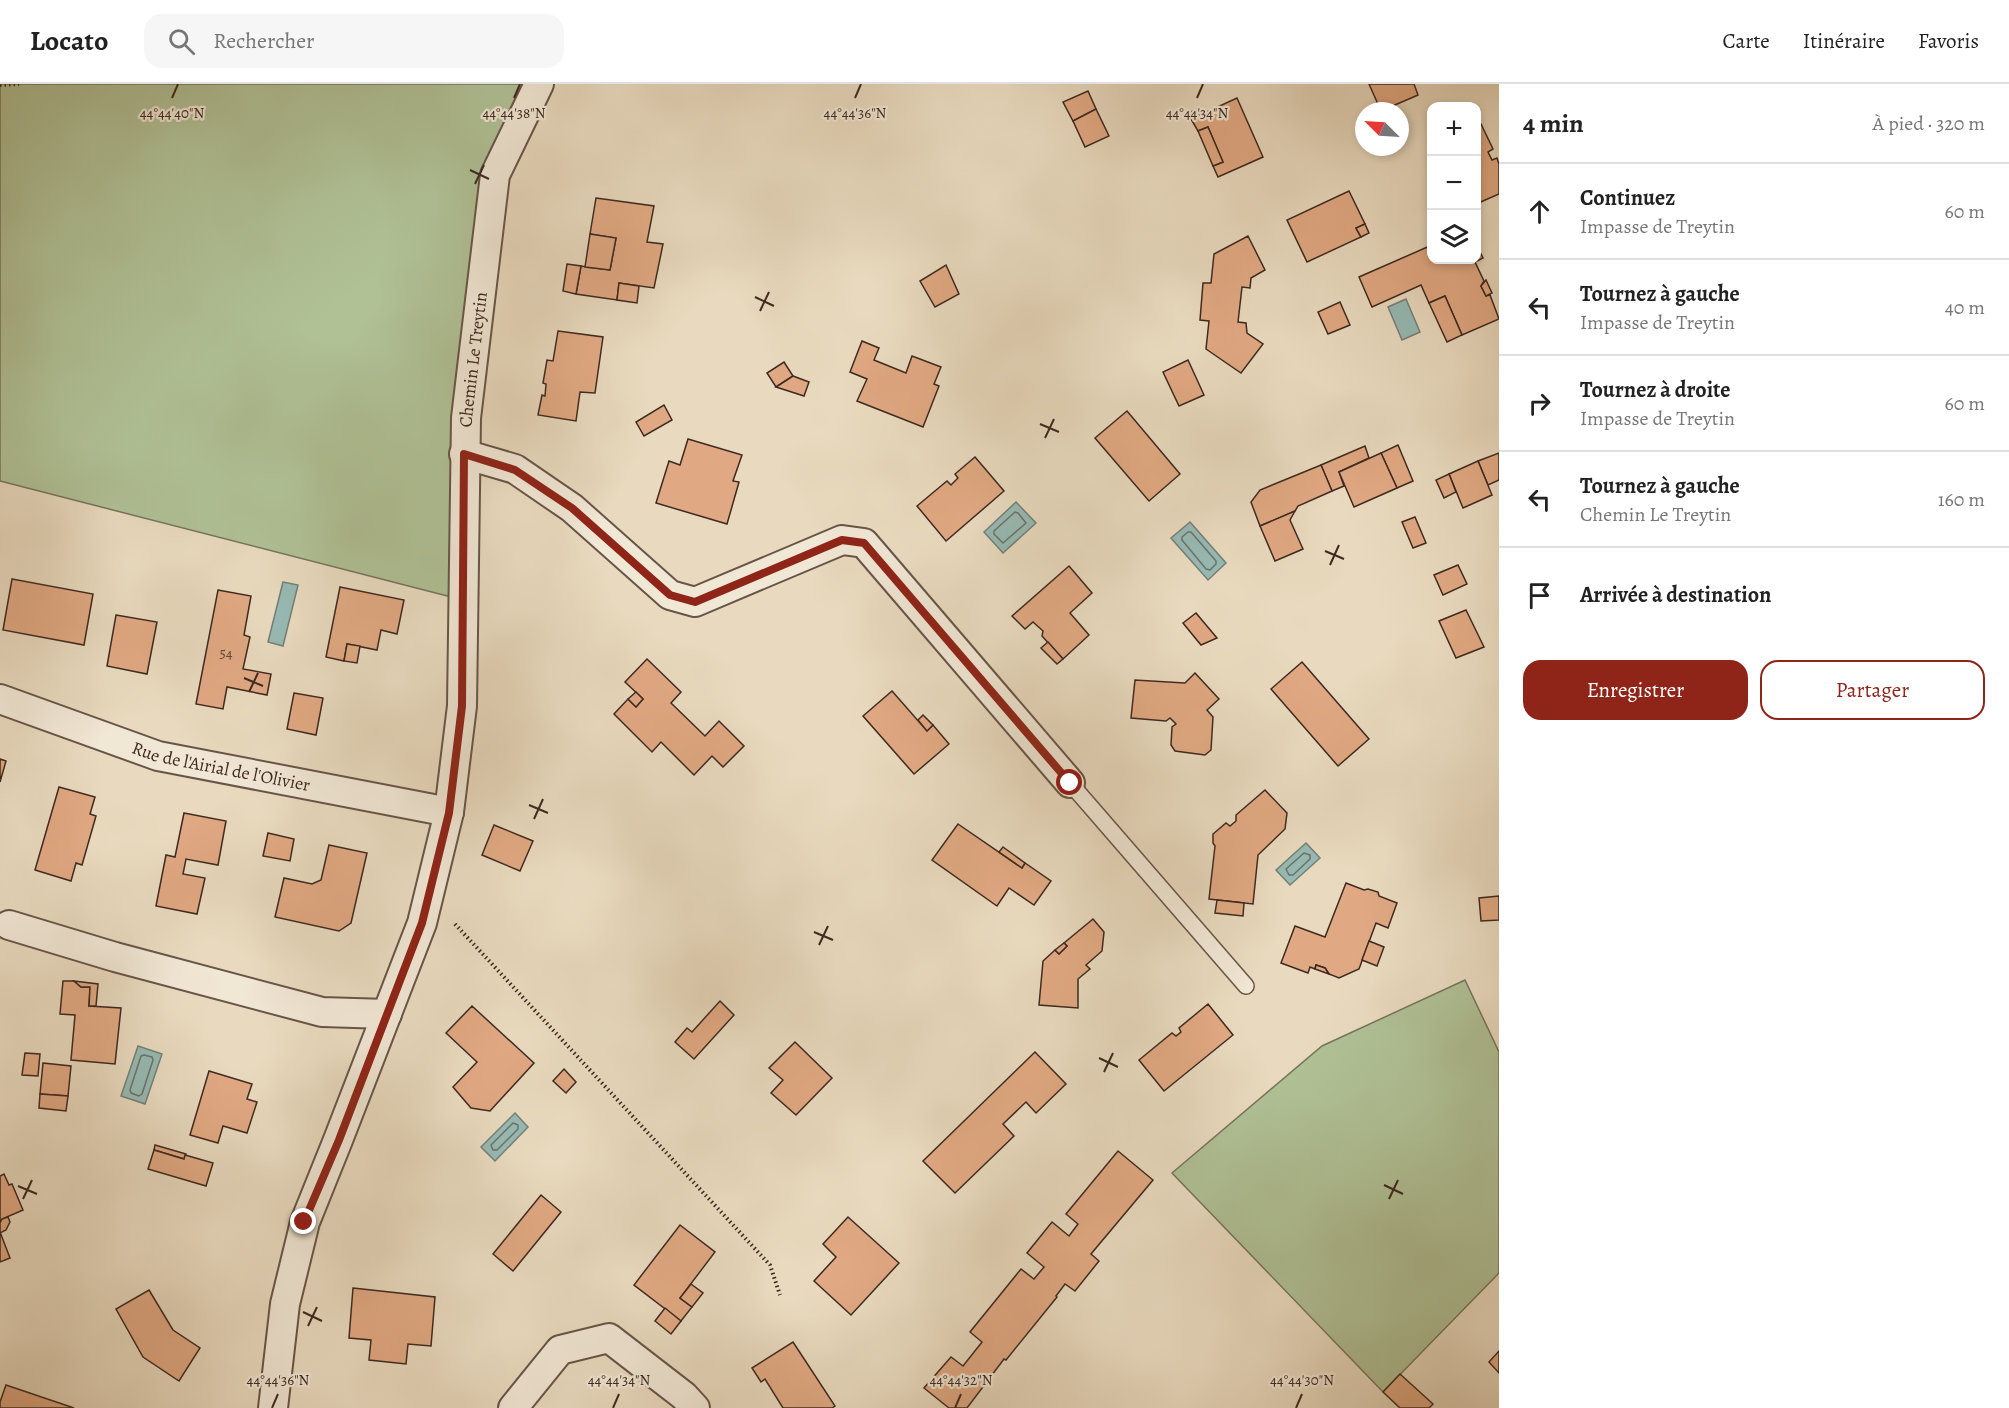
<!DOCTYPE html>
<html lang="fr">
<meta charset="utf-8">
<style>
body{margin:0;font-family:Alegreya,serif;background:#f6f6f6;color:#222}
.controls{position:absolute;right:18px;top:18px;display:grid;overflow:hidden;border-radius:12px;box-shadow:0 3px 9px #0003}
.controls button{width:54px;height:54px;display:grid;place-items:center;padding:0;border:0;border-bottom:2px solid #e0e0e0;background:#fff;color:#222;font:30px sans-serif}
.compass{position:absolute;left:1355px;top:18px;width:54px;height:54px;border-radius:50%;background:#fff;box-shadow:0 3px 9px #0003;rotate:294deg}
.stop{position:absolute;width:18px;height:18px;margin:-14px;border:4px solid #8f2418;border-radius:50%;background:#fff}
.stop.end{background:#8f2418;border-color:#fff;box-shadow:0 2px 6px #0008}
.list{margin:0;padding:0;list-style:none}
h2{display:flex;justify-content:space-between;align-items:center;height:78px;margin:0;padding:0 24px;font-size:26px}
h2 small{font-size:20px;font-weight:400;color:#767676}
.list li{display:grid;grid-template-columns:39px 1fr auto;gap:18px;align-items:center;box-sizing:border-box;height:96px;padding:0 24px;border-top:2px solid #e0e0e0}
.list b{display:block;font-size:22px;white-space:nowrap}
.list p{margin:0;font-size:20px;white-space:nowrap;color:#767676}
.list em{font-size:20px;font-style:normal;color:#767676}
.actions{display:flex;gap:12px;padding:18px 24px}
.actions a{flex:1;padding:14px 0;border:2px solid #8f2418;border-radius:18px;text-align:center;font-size:21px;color:#8f2418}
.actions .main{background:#8f2418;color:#fff}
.icon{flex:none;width:33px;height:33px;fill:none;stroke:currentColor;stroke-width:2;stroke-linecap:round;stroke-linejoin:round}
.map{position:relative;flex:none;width:1499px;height:1324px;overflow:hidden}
header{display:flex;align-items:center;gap:36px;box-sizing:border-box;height:84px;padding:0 30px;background:#fff;border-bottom:2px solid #e0e0e0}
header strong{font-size:28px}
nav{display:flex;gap:33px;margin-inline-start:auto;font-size:21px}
.search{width:420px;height:54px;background:#f6f6f6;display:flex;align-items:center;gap:15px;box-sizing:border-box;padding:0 21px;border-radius:18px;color:#767676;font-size:22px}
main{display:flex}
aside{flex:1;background:#fff}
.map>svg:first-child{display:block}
.green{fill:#b0c196;stroke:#76755c;stroke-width:1.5}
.water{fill:#97bab4;stroke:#738079;stroke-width:1.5}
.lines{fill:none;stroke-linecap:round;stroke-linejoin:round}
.shore{stroke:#6a726a;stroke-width:1.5}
.building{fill:#e1a983;stroke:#3d2921;stroke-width:1.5}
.service-casing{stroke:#685548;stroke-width:18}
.minor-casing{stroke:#685548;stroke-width:32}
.path{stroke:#3d2921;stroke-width:4;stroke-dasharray:1.5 3;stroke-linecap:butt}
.service{stroke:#f1e7d5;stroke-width:15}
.minor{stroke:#f1e7d5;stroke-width:28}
.route{stroke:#8f2418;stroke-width:8}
.ticks{fill:none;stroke:#3d2921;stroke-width:2}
.labels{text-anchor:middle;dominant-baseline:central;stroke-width:4.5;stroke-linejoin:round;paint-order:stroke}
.number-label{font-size:15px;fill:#66493a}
.street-label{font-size:18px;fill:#3d2921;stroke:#f1e7d5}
.ticks-label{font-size:15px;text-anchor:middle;fill:#3d2921;stroke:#f1e7d5;stroke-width:4.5;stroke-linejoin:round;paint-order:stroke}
</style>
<header>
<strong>Locato</strong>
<div class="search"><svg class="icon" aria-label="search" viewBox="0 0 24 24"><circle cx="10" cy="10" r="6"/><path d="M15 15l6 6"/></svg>Rechercher</div>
<nav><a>Carte</a><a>Itinéraire</a><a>Favoris</a></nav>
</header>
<main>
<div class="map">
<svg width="1499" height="1324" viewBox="0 0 1499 1324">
<rect width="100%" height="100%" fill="#e9dabf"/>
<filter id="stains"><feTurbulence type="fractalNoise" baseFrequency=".00333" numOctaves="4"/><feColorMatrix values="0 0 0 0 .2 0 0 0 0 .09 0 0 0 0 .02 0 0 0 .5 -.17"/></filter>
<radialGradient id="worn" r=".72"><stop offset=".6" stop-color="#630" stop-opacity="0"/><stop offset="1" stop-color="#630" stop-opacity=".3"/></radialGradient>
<g class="green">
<path d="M0,0H539L495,91L463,516L0,397Z"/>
<path d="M1465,896L1499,968V1189L1383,1308L1172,1089L1322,962Z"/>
</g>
<g class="water">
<path d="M1406,215L1420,248L1402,256L1388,223Z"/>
<path d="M1016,418L1036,439L1003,469L984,448Z"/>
<path d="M1190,438L1226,479L1208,496L1171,454Z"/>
<path d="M283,498L298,501L283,562L268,558Z"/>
<path d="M1306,759L1320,774L1290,801L1276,786Z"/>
<path d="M138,962L162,970L145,1020L121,1012Z"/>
<path d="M515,1029L528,1043L495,1077L481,1063Z"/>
</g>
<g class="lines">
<g class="shore">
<path d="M1015,428L1018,429L1026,439L1003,459L994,450V447Z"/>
<path d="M1188,448H1191L1216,477V480L1210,486L1206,485L1182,456V453Z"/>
<path d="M1304,769L1310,771V775L1293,791H1289L1286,785Z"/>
<path d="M144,971L152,973L153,976L142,1010L139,1012L131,1009L130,1006L141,972Z"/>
<path d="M513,1039L518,1041V1045L497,1066H493L491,1061Z"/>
</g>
</g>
<g class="building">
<path d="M1369,0H1414L1418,11L1381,27Z"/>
<path d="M1088,7L1096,25L1073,37L1063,18Z"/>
<path d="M1237,14L1263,73L1218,93L1213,82L1223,78L1208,43L1198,47L1191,35Z"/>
<path d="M1096,25L1109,52L1085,63L1073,37Z"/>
<path d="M1197,25L1200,31L1191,35L1189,29Z"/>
<path d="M1481,40L1493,65L1488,68L1492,76L1497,74L1499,80V110L1476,120V42Z"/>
<path d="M1208,43L1223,78L1213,82L1198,47Z"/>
<path d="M1349,107L1365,140L1356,144L1361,153L1307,178L1287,136Z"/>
<path d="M596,114L654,122L647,158L663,160L654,204L619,199L617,216L576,210L581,182L610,186L616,154L590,150Z"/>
<path d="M1365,140L1369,149L1361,153L1356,144Z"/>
<path d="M590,150L616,154L610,186L585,183Z"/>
<path d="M1248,152L1265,186L1251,194L1250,204L1242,203L1238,238L1246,239L1247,249L1263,260L1241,289L1206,265L1209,237L1200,236L1203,199H1211L1214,170Z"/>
<path d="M1476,160L1483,174L1475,178L1484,197L1481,202L1486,212L1490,211L1499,235L1462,251L1445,212L1429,219L1421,201L1372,223L1359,193L1432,161V176H1476Z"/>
<path d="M567,180L581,182L576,210L563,207Z"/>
<path d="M946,181L959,210L935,223L920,197Z"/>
<path d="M1486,196L1492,209L1486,212L1481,202Z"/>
<path d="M619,199L639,202L637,219L617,216Z"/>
<path d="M1445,212L1462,251L1447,258L1429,219Z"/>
<path d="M1340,218L1350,241L1328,250L1318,228Z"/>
<path d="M558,247L603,253L595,309L580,308L576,337L538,331L542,311L545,312L546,300L543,299L547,276L553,277Z"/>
<path d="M862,257L879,264L874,276L906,289L912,272L941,283L934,300L939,302L923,343L857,317L867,295L850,288Z"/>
<path d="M1188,276L1204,311L1179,322L1163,288Z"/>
<path d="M784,278L793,292L776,303L767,289Z"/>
<path d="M793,292L809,298L804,312L776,303Z"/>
<path d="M664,321L672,336L644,352L636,338Z"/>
<path d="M1127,327L1180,390L1149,417L1095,354Z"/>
<path d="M688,355L742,371L733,397L739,398L727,440L656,419L669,377L680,381Z"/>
<path d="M1398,361L1413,397L1397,404L1381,369Z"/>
<path d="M1365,362L1369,374L1339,388L1344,402L1332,407L1321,381Z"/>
<path d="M1381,369L1397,404L1354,423L1339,388Z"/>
<path d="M1499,369V396L1488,401L1478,377Z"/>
<path d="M975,373L1004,407L946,457L917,422L947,397L951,401L958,394L955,390Z"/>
<path d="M1478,377L1492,411L1463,424L1449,390Z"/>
<path d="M1321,381L1332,407L1298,422L1295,427L1260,442L1251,418L1260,406Z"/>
<path d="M1449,390L1456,408L1444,414L1436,396Z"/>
<path d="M1295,427L1290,436L1303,465L1275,477L1260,442Z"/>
<path d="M1415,433L1426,459L1413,464L1402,438Z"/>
<path d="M1458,481L1467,500L1443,511L1434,491Z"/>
<path d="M1069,482L1092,509L1070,529L1089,551L1063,575L1042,552L1043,547L1033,538L1025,545L1012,532Z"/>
<path d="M12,495L93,510L84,561L3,546Z"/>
<path d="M340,503L404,516L397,550L381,546L377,566L347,560L344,577L326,573Z"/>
<path d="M218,506L251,512L244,551L250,553L243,585L271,590L267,611L227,603L223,625L196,620Z"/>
<path d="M1466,526L1484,563L1456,574L1439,537Z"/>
<path d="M1196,529L1217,554L1201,561L1183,539Z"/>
<path d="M116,531L157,538L147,590L107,582Z"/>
<path d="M1048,558L1063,575L1057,580L1041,564Z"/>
<path d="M347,560L360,562L357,579L344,577Z"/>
<path d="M647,575L681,608L671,619L705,652L719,637L744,662L723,683L712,672L694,691L661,658L652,668L614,630L628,615L636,623L643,615L625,598Z"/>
<path d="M1302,578L1369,655L1338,682L1271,605Z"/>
<path d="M1195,589L1219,615L1207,626L1213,633L1211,666L1205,671L1175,667L1171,661L1172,643L1176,640L1170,634L1166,637L1131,634L1135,596L1185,599Z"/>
<path d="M892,607L927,647L933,641L949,660L914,690L863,632Z"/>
<path d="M636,608L643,615L636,623L628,615Z"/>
<path d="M294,609L323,614L316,651L287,645Z"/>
<path d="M923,631L933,641L927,647L918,636Z"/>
<path d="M0,675L6,677L0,698Z"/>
<path d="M59,703L95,713L90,730L96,732L82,781L76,779L71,797L35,786Z"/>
<path d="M1265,706L1287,729L1285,745L1258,771L1253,820L1209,815L1215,762L1213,759V750L1226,739L1230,742L1236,737V731Z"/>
<path d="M184,729L226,737L218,781L186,775L183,790L205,794L197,830L156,822L166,771L175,773Z"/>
<path d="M958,740L1022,784L1025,779L1051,797L1034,821L1009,804L997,822L932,776Z"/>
<path d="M494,741L533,757L520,787L482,771Z"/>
<path d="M268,749L294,755L290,777L263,772Z"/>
<path d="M329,761L367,769L351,839L339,847L275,833L284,794L312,800L321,796Z"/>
<path d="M1003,763L1025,779L1022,784L999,768Z"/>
<path d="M1346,799L1364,806L1368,805L1378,808L1379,812L1397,819L1388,844L1376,839L1359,885L1339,894L1329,890L1325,884L1316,881L1315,885L1310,883L1308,889L1281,879L1295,842L1325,853Z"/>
<path d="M1499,812V836L1481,837L1479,814Z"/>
<path d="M1217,816L1244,819L1243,832L1215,829Z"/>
<path d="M1093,835L1104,848L1102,867L1086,881L1090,885L1078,895V924L1039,921L1043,877L1055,866L1059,870L1067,862L1064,859Z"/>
<path d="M1369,857L1384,863L1377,882L1362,876Z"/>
<path d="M1064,859L1067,862L1059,870L1055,866Z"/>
<path d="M1316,881L1325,884L1329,890L1315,885Z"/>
<path d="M63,897H74L81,903H90L89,922L121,924L115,980L71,976L75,931L60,930Z"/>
<path d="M74,897L98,900L96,922H89L90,903H81Z"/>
<path d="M720,917L734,931L694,975L675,958L687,944L692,948Z"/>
<path d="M1208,920L1233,951L1164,1007L1139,976L1172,949L1176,952L1181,948L1179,944Z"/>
<path d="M472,922L534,979L490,1027L471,1024L453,1003L477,978L446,949Z"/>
<path d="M795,958L832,994L796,1031L771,1009L783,996L769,984Z"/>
<path d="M1035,968L1066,1000L1036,1029L1026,1018L1003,1040L1014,1052L955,1109L923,1077Z"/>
<path d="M25,969L40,970L38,992L22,991Z"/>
<path d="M43,979L71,982L68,1012L40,1010Z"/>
<path d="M564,985L576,998L566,1009L553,997Z"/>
<path d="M209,987L252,1000L247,1015L257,1018L247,1049L223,1042L218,1059L190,1051Z"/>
<path d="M40,1010L68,1012L66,1027L39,1024Z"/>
<path d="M155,1061L186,1070L184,1075L154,1066Z"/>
<path d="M154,1066L184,1075L185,1071L213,1079L206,1102L148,1085Z"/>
<path d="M1118,1067L1153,1096L1091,1170L1099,1177L1075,1207L1065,1200L1056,1212L1057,1213L1006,1276L1004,1275L967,1324H949L924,1304L951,1273L963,1282L982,1258L970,1248L1021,1185L1034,1195L1044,1183L1027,1169L1052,1138L1069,1152L1078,1140L1066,1130Z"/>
<path d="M4,1090L9,1101L12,1100L23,1126L2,1135L0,1139V1092Z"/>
<path d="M541,1111L561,1128L513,1187L493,1170Z"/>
<path d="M8,1133L10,1138L6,1146L0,1149V1139L2,1135Z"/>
<path d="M848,1133L899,1179L851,1231L814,1197L836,1173L823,1160Z"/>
<path d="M680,1141L715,1168L680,1214L692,1223L681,1237L634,1201Z"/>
<path d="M0,1148L10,1174L0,1178Z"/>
<path d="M691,1200L703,1209L692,1223L680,1214Z"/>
<path d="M353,1204L435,1213L431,1262L408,1260L406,1280L369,1276L371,1256L349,1254Z"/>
<path d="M149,1206L173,1246L200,1264L179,1297L143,1273L116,1225Z"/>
<path d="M665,1224L681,1237L671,1250L655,1237Z"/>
<path d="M793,1258L835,1322L832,1324H783L765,1295L761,1298L752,1284Z"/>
<path d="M1499,1267V1289L1489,1278Z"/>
<path d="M1400,1290L1433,1320L1429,1324H1400L1383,1308Z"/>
<path d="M6,1301L74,1324H0V1318Z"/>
</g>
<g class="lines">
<defs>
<path id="service" d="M1070,699L1246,902"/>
<g id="minor">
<path d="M464,370L515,385L572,424L670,511L695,518L842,456L864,459L1070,699"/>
<path id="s1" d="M0,615L158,672L449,728"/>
<path d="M9,841L115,873L322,928L387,930"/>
<path id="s2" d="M273,1324L285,1220L305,1138L338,1056L422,839L449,728L462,622L466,334L495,91L539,0"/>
<path d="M513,1324L560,1266L609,1254L684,1312L695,1324"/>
</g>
</defs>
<use href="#service" class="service-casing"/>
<use href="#minor" class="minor-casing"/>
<g class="path">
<path d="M0,1L19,0"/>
<path d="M455,840L770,1181L780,1211"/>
</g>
<use href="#service" class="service"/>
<use href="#minor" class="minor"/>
</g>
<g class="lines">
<path class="route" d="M304,1138L339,1056L422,839L449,729L462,622L464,370L515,386L572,424L670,511L695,518L842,456L864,459L1070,699"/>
</g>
<path class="ticks" d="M172,14L178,0M514,14L520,0M855,14L861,0M1197,14L1203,0M470,86L489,95M475,100L484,81M755,213L774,222M760,227L769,208M1040,340L1059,348M1045,354L1054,335M1325,467L1344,475M1330,481L1339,461M244,594L263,602M249,608L258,589M529,721L548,729M534,735L543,715M814,848L833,856M819,861L828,842M1099,974L1118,983M1104,988L1113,969M1384,1101L1403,1110M18,1102L37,1110M23,1115L32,1096M1389,1115L1398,1096M303,1228L322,1237M308,1242L317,1223M272,1324L278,1310M613,1324L619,1310M955,1324L961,1310M1296,1324L1302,1310"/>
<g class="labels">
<g class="number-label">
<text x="226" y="569">54</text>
</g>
<g class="street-label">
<text stroke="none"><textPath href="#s2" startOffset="1078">Chemin Le Treytin</textPath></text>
<text stroke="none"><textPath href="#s1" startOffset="232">Rue de l'Airial de l'Olivier</textPath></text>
</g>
</g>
<g class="ticks-label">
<text x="172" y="34">44°44'40"N</text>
<text x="514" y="34">44°44'38"N</text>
<text x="855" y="34">44°44'36"N</text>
<text x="1197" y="34">44°44'34"N</text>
<text x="278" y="1301">44°44'36"N</text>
<text x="619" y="1301">44°44'34"N</text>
<text x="961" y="1301">44°44'32"N</text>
<text x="1302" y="1301">44°44'30"N</text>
</g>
<rect width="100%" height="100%" filter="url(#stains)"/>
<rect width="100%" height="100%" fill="url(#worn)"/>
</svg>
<div class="controls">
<button>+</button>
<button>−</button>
<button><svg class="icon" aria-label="layers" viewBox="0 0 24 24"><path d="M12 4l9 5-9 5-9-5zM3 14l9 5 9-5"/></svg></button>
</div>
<svg class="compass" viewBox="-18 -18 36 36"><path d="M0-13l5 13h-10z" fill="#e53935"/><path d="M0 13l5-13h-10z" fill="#767676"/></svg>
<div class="stop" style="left:1070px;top:699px"></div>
<div class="stop end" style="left:304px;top:1138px"></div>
</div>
<aside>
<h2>4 min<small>À pied · 320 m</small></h2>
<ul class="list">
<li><svg class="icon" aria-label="ahead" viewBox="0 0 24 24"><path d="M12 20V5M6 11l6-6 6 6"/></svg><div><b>Continuez</b><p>Impasse de Treytin</p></div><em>60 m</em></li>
<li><svg class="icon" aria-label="left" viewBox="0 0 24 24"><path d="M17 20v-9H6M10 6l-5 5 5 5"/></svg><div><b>Tournez à gauche</b><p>Impasse de Treytin</p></div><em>40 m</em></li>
<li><svg class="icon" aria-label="right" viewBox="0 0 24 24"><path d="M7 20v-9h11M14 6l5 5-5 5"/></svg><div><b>Tournez à droite</b><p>Impasse de Treytin</p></div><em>60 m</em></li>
<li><svg class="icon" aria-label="left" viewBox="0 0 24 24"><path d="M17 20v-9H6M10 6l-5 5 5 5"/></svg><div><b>Tournez à gauche</b><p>Chemin Le Treytin</p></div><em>160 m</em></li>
<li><svg class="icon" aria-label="arrive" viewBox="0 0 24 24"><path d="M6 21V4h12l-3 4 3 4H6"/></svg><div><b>Arrivée à destination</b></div></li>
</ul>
<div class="actions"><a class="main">Enregistrer</a><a>Partager</a></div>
</aside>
</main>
